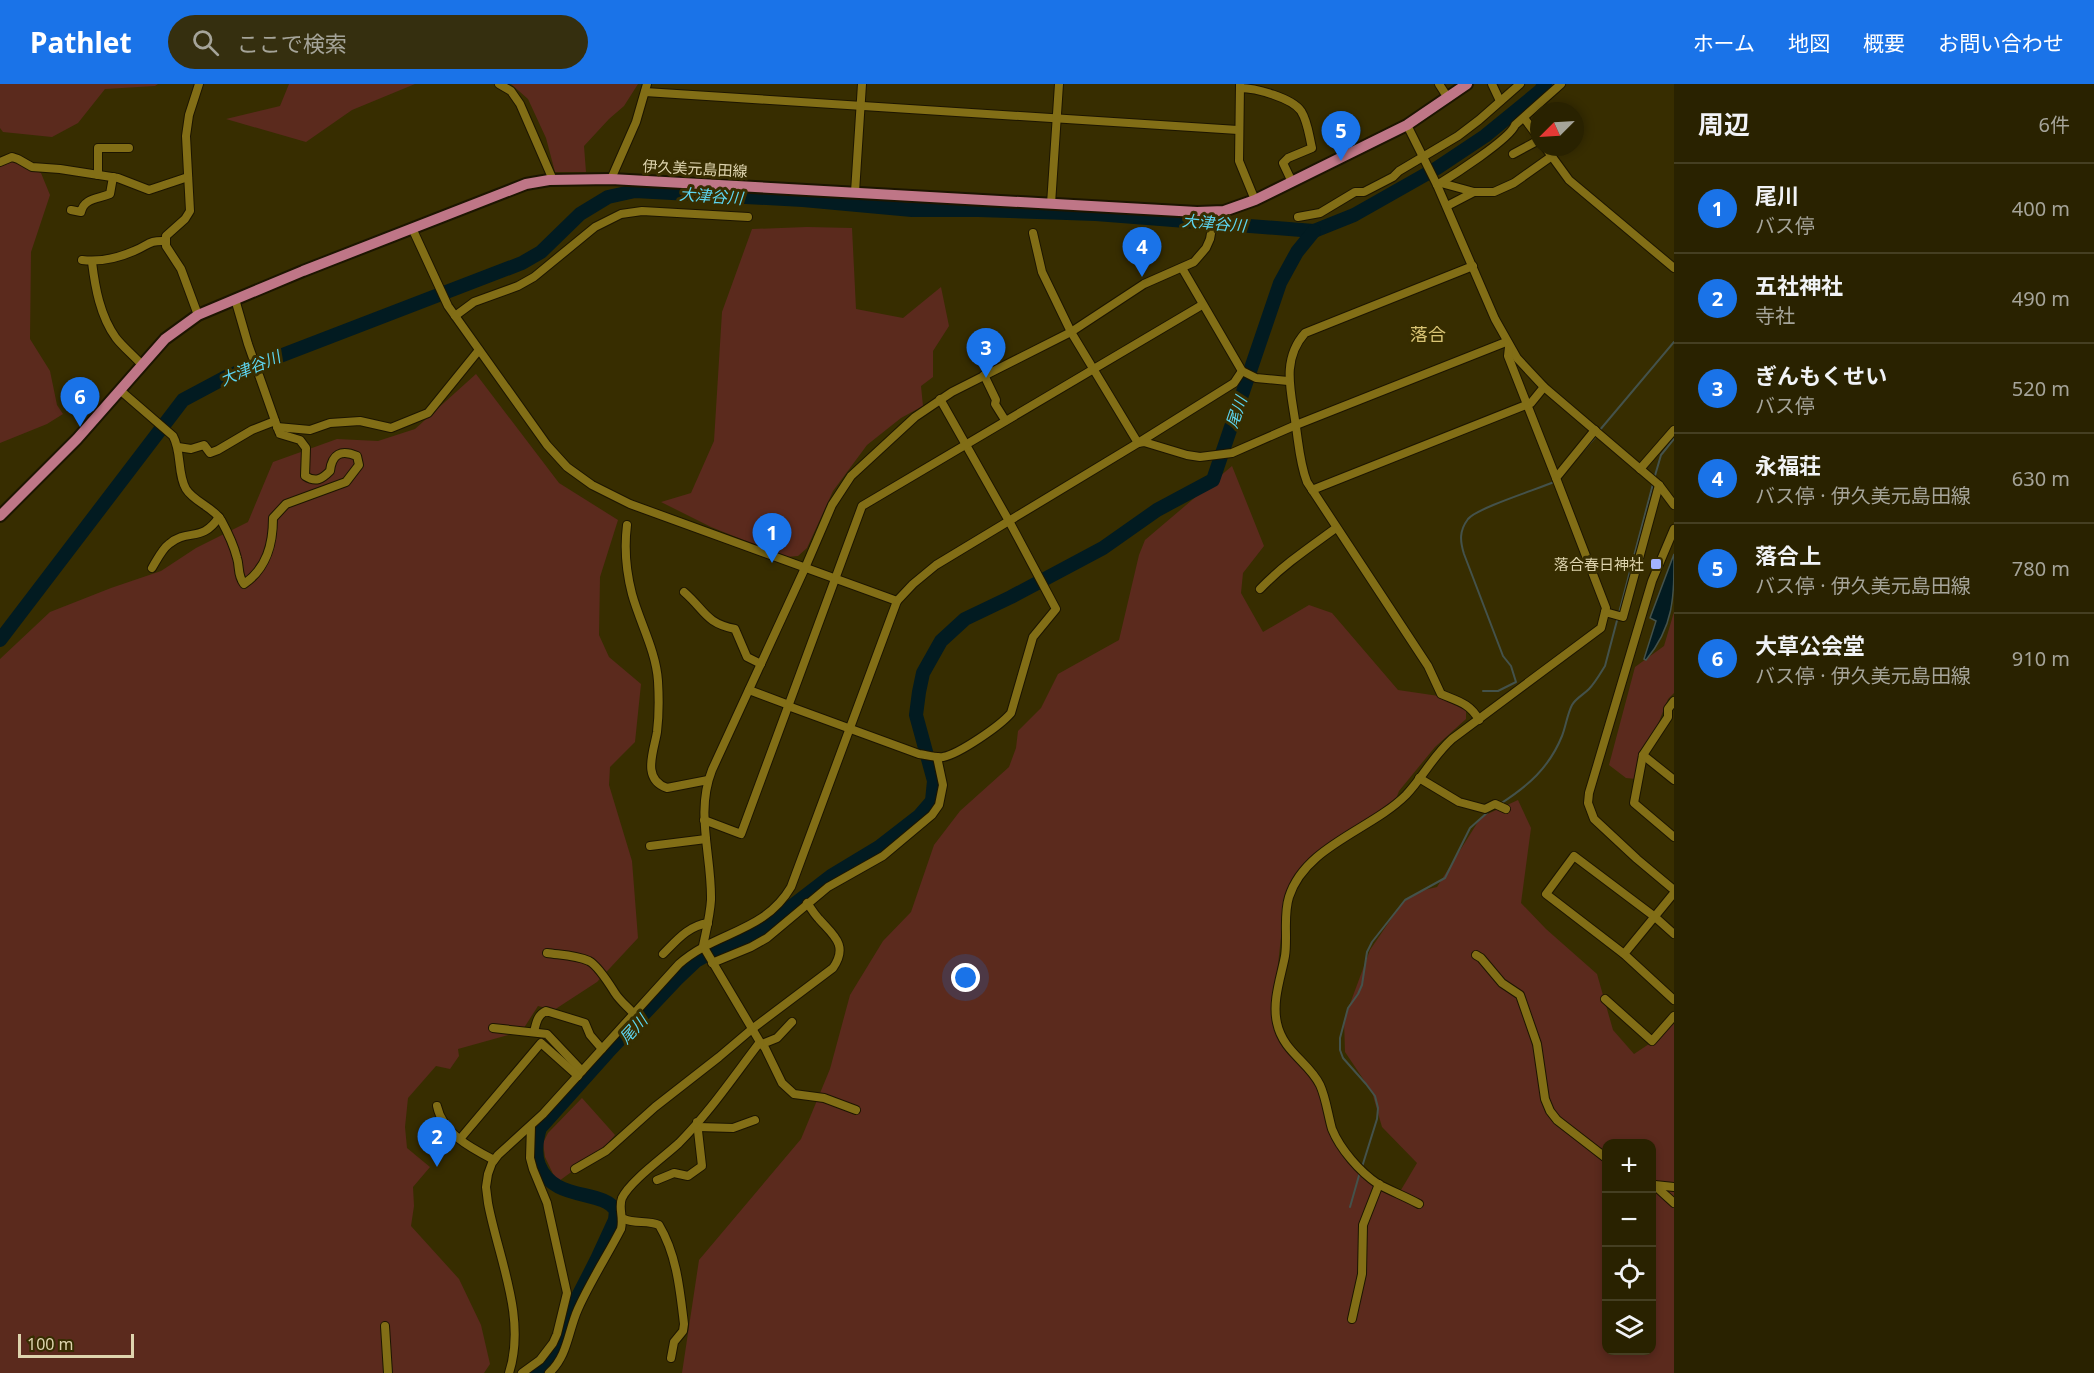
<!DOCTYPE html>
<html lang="ja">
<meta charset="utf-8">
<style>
body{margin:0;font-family:"Noto Sans","Noto Sans JP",sans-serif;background:#352f0f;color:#f1f3f6}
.controls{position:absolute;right:18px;bottom:18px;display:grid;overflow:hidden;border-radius:12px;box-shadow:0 3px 9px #0003}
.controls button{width:54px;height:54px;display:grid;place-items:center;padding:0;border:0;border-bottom:2px solid #453f22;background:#292200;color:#f1f3f6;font:30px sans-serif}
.compass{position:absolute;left:1530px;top:18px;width:54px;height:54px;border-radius:50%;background:#292200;box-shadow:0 3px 9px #0003;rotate:246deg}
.scale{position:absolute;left:18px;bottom:15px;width:116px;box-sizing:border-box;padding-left:6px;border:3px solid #ded4ae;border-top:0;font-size:16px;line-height:21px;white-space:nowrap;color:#ded4ae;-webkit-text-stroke:4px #372d00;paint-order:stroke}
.you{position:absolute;left:966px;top:894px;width:21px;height:21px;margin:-15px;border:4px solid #fff;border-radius:50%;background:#1a73e8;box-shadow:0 0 0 9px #1a73e833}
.badge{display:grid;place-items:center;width:39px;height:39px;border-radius:50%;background:#1a73e8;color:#fff;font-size:20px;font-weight:700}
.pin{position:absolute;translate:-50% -50px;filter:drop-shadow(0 2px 3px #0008)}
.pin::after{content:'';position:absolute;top:32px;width:21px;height:18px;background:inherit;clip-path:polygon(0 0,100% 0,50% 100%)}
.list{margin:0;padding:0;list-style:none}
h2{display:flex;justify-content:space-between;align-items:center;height:78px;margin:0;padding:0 24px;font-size:26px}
h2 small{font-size:20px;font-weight:400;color:#a5a499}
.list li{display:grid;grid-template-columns:39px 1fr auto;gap:18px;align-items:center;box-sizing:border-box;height:90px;padding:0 24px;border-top:2px solid #453f22}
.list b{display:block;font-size:22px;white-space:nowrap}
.list p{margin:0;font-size:20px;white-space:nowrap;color:#a5a499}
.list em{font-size:20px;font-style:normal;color:#a5a499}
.icon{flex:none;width:33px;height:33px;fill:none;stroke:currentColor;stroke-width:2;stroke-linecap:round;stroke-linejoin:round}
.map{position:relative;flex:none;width:1674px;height:1289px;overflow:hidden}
header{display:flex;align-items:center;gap:36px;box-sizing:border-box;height:84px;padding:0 30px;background:#1a73e8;color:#fff}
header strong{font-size:28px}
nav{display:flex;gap:33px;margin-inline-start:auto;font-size:21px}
.search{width:420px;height:54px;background:#352f0f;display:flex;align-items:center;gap:15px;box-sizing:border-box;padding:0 21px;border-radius:33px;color:#a5a499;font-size:22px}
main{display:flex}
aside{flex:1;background:#292200}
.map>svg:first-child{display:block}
.green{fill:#5b2a1d;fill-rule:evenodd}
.water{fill:#021b21;stroke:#44524b;stroke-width:1.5}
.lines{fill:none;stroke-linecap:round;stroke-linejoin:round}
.stream{stroke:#44524b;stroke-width:2}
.river{stroke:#021b21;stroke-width:14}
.minor-casing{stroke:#1c1500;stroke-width:10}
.major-casing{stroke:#1c1500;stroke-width:14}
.minor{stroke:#826e16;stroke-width:8}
.major{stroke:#bf7687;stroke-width:10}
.poi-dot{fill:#a3b2fd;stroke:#372d00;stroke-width:2}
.labels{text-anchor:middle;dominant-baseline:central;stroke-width:6;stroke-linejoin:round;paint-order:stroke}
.street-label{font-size:15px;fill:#ded4ae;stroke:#372d00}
.poi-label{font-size:15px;fill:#ded4ae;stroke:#372d00;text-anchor:end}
.water-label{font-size:16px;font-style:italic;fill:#5dd5f0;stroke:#372d00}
.quarter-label{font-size:18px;fill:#dac575;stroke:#372d00}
</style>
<header>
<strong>Pathlet</strong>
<div class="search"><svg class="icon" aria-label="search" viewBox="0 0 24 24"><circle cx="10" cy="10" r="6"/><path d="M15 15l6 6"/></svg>ここで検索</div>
<nav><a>ホーム</a><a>地図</a><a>概要</a><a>お問い合わせ</a></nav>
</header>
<main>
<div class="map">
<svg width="1674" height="1289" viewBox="0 0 1674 1289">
<rect width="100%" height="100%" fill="#372d00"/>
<g class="green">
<path d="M0,0H158L155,2L105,5L78,39L52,53L3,48L0,44Z"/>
<path d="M289,0H415L352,26L306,58L226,35L280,22Z"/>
<path d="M511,0H638L624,22L609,35L584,62L586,88H555L546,54L528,15Z"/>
<path d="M9,74L41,89L50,111L31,168L30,255L50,287L57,321L63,330L47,340L0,359V79Z"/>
<path d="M807,143L852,144L856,225L903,234L941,203L949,242L933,267V293L921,302L923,322L901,334L867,361L833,407L807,464L798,472L786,473L711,443L661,418L691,409L714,357L722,228L752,145Z"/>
<path d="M476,290L559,399L618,436L600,493L599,551L609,573L641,600L635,658L610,683L609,701L632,777L638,854L597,898L554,926L538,922L522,947L458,965L459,972L450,985L436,982L408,1014L405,1043L407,1064L430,1083L413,1103L414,1122L411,1142L459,1195L481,1241L490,1280L484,1289H0V575L50,528L111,504L161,487L196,464L248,438L273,378L337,355L378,357L415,345Z"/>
<path d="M1232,382L1264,462L1243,489L1241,509L1263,548L1309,521L1332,529L1398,606L1466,616V635L1435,663L1399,707L1390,730L1363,743L1295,790L1282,843L1274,919L1280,958L1315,997L1327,1032L1346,1070L1373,1101L1398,1111L1417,1079L1382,1043L1372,1008L1345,968L1344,936L1370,866L1402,819L1420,807L1437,803L1481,733L1518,716L1531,744L1521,819L1546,845L1597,890L1613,946L1634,970L1652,958L1674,934V1289H682L699,1176L801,1055L830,985L850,911L883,857L911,828L934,761L960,727L1009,683L1016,664L1018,647L1041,624L1058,590L1119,556L1139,471L1145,456ZM1606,1060H1652V1266H1606Z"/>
<path d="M1674,528V609L1668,615L1636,695L1626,694L1609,681L1635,583L1664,562Z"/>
<path d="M582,1014L615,1051L603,1065L559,1097L555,1094L545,1073L543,1059L548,1049Z"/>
</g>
<path class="water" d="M1674,470C1674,514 1674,542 1646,576L1644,575L1656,537L1650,534Z"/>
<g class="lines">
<g class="stream">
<path d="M1599,347L1674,258"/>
<path d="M1582,368L1596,352"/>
<path d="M1654,395L1661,371L1674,355"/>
<path d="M1483,607H1498L1516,598L1511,582L1503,572L1464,470C1460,457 1459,447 1468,435C1477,424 1538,405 1554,398"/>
<path d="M1500,720C1528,702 1549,684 1562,652C1566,642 1567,631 1572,621C1576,614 1583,611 1589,605C1595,599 1600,590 1605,582L1653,400"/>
<path d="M1362,1083L1377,1035L1378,1024L1375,1012L1366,1000L1343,974L1340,966V954L1348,924L1358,910L1362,901L1367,868L1372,858L1405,816L1445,794L1470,744L1488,728"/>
<path d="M1350,1123L1360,1088"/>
</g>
<g class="river">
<path d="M0,556L183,316L228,292L522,179L541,168L580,130L608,113L635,107L803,116L912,126H979L1096,130L1314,147L1354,131L1437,84L1485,52L1540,7L1545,0"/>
<path d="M535,1289L554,1272L569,1230L597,1175L615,1136L616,1127C603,1104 554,1119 539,1081C534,1069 536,1057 540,1044L608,968L677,895L696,877L712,868L753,852L831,792L879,763L919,732L932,717L934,697L916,631L919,608L923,589L941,557L965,535L1011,513L1103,464L1157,426L1213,396L1280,199L1297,168L1314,147"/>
</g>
<defs>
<g id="minor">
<path d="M499,0L511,7L520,20L553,96"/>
<path d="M1439,0L1448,14"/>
<path d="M1492,0L1500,17"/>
<path d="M1240,1L1239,77L1255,116"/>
<path d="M1240,4C1256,4 1292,14 1301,27C1308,38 1309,52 1312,64L1288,74L1283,79L1292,98"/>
<path d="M645,8L1238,46"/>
<path d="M1524,34L1539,54"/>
<path d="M1407,41L1437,101L1495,235L1517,274L1544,303L1659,401L1674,421"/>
<path d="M1545,63L1569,96L1674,184"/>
<path d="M1513,70L1539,56"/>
<path d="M0,78L12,73L18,75L32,83L60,85L118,94L149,106L188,93"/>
<path d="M98,91V64H129"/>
<path d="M611,95L636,38L647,0"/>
<path d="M1441,99L1474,108"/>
<path d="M1437,101C1452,92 1510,55 1515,41L1561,0"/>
<path d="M855,108L862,0"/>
<path d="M1051,120L1059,0"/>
<path d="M1447,122L1474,108H1494L1514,99L1552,72"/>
<path d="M71,126L81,128C84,114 98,115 110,110L113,93"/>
<path d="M1298,133L1320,129L1355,108H1364L1393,93L1399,87L1458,52L1479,36L1520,0"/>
<path d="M412,144L448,222L547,361L567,383L592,401L630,420L897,517L791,803C764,849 716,847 679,880L543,1030L498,1071L492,1079L488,1090L486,1103L488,1119C498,1173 527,1234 509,1289"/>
<path d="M1033,149L1042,188L1071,248L1138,359L1234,299L1242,287"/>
<path d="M82,176C99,178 118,174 134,167C149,161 148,156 166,157"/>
<path d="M92,178C95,203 100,232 116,254C123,263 134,272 142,281"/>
<path d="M1473,182L1305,249C1280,277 1292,310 1296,343C1299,363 1300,380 1307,398L1428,582L1441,610C1457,617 1470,619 1479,636"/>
<path d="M1182,184L1242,287L1256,294L1288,297"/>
<path d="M235,215L248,260L279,348"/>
<path d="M198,231L181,185L166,162V152L185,135L190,127L186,52L189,31L199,0"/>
<path d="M455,232L474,218L518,202L534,193L595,143L621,130L642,127L748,133"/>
<path d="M1509,263L1508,272L1556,394"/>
<path d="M984,291L996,316L995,320L1005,336"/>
<path d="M121,307L173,352C182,368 177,390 186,405C194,418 213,423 221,436C227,447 234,462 237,474C240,483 237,491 244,500C267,484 273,460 273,434L286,420L346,398L359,381L357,372C341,365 332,370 330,387C322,395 316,399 305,392L306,364L300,356L280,350"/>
<path d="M277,343L310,346L330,339L360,337L391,344L428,329L479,266"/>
<path d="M178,363L191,365L204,361L210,369L218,366L252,346L275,337"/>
<path d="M1640,385L1674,346"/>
<path d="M1312,406L1531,319L1544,303"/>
<path d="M627,441C624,465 626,487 632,510C640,539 656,567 658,597C659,614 659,632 657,648C654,667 641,695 667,704L708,696"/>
<path d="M1674,445L1652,497L1589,709L1588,719L1594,735L1637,775L1674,806"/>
<path d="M152,484C157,476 162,465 169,460C188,444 202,459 219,433"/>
<path d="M1260,505C1283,481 1310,463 1336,444"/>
<path d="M684,508C705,526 705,539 735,545L747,573L761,580"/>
<path d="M897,517L913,500L936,481L1138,359L1144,358L1187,371L1200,373L1232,369L1296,341L1506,258"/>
<path d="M1605,528L1623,533L1659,401"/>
<path d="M749,606L789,621"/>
<path d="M1674,617L1668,625V633L1643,671L1634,719L1674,753"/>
<path d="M788,622L919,670C927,671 935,674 943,673C959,670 1000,642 1011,629L1033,553L1056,525L1009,437L940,315"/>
<path d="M1643,671L1674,696"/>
<path d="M1419,694L1459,718L1485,725L1495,720L1506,725"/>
<path d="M704,736L741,750L862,422L1202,221"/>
<path d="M650,762L706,755"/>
<path d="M1674,850L1655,833L1574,772L1546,810L1624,870L1674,916"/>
<path d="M547,869C561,871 576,871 589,877C597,881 610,901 615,909C620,917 628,923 634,930"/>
<path d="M663,870C677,856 688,842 708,839"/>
<path d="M1624,870L1674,809"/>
<path d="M1476,871L1481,874L1502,899L1520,911L1537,960L1545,1015L1550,1027L1557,1036L1606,1074"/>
<path d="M712,879L751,863L767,854L828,803L883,772L932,731L939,721L943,701L937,673"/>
<path d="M1605,915L1652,957L1674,932"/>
<path d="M493,944L547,950L582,987"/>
<path d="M534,948C536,940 537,931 546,927L585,939L590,951L602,965"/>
<path d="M760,958L765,964L782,999L794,1010L824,1014L856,1026"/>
<path d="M762,960L777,954L792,938"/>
<path d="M437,1022C443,1050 471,1064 494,1076"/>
<path d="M698,1043L733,1044L755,1036"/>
<path d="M460,1055L541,959L578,992"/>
<path d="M575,1085L606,1067L655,1023L719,973L752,945L833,884C849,861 833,851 819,835C814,830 811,824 807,819"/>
<path d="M657,1096L674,1089L688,1092L702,1082L697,1038"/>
<path d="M1652,1099L1674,1119"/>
<path d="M1655,1101L1674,1103"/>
<path d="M1419,1120C1406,1113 1391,1107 1378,1100C1360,1088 1340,1065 1332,1045C1328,1031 1326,1014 1320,1001C1309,978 1283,968 1277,939C1272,917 1281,893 1285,872C1288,853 1283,832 1289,813C1305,762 1371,746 1406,711C1423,693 1433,672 1452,655L1601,544L1606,524L1556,394L1595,346"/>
<path d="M624,1135C635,1140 648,1136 659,1141C677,1171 680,1207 684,1240L683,1247L674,1258L671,1274"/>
<path d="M1352,1235L1362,1190L1363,1141L1379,1100"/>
<path d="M385,1242L388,1289"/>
<path d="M522,1289L540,1276L553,1259L557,1250L567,1209L547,1119L533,1085L530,1074L531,1042"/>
<path d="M549,1289C568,1272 568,1247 578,1225C590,1198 607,1172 621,1145C624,1133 618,1124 622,1114C630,1097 664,1073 679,1059C709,1029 734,992 760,958L703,862C706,847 710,832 711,816C712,772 695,729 712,686L805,484L832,421L851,392L915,333L952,308L1071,248L1144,200L1194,178L1206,164L1210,155L1215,127"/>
</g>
<path id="major" d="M0,432L77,355L165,255L198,231L303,187L526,100L549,96L611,95L1197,128L1224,127L1255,116L1407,41L1467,0"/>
</defs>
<use href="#minor" class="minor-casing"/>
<use href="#major" class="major-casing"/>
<use href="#minor" class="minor"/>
<use href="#major" class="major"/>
</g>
<rect class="poi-dot" x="1650" y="474" width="12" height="12" rx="3"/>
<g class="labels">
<g class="street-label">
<text transform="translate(695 84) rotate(3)">伊久美元島田線</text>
</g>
<g class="poi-label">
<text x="1644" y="480">落合春日神社</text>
</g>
<g class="water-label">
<text transform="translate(711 112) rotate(4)">大津谷川</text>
<text transform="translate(1214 139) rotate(5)">大津谷川</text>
<text transform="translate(250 284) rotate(-23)">大津谷川</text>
<text transform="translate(1236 328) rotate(-71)">尾川</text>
<text transform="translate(633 945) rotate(-47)">尾川</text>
</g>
<g class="quarter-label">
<text x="1428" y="250">落合</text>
</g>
</g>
</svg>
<div class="controls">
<button>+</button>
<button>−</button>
<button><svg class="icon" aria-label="locate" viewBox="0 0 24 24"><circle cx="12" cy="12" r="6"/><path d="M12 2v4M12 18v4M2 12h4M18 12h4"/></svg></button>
<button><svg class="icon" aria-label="layers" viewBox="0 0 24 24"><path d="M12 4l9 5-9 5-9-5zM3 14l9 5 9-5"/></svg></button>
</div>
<svg class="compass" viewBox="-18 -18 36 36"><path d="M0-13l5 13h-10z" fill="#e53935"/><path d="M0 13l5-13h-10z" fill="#a5a499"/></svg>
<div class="scale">100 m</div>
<div class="you"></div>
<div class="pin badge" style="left:772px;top:479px">1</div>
<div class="pin badge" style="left:437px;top:1083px">2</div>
<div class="pin badge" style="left:986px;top:294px">3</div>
<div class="pin badge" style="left:1142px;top:193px">4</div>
<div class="pin badge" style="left:1341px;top:77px">5</div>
<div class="pin badge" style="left:80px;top:343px">6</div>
</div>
<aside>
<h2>周辺<small>6件</small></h2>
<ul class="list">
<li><span class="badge">1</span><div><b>尾川</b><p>バス停</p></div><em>400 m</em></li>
<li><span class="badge">2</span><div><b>五社神社</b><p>寺社</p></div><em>490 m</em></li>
<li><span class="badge">3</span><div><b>ぎんもくせい</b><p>バス停</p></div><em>520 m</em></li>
<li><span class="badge">4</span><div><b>永福荘</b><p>バス停 · 伊久美元島田線</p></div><em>630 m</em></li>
<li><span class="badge">5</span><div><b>落合上</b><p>バス停 · 伊久美元島田線</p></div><em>780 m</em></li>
<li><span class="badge">6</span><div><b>大草公会堂</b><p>バス停 · 伊久美元島田線</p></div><em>910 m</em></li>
</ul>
</aside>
</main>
